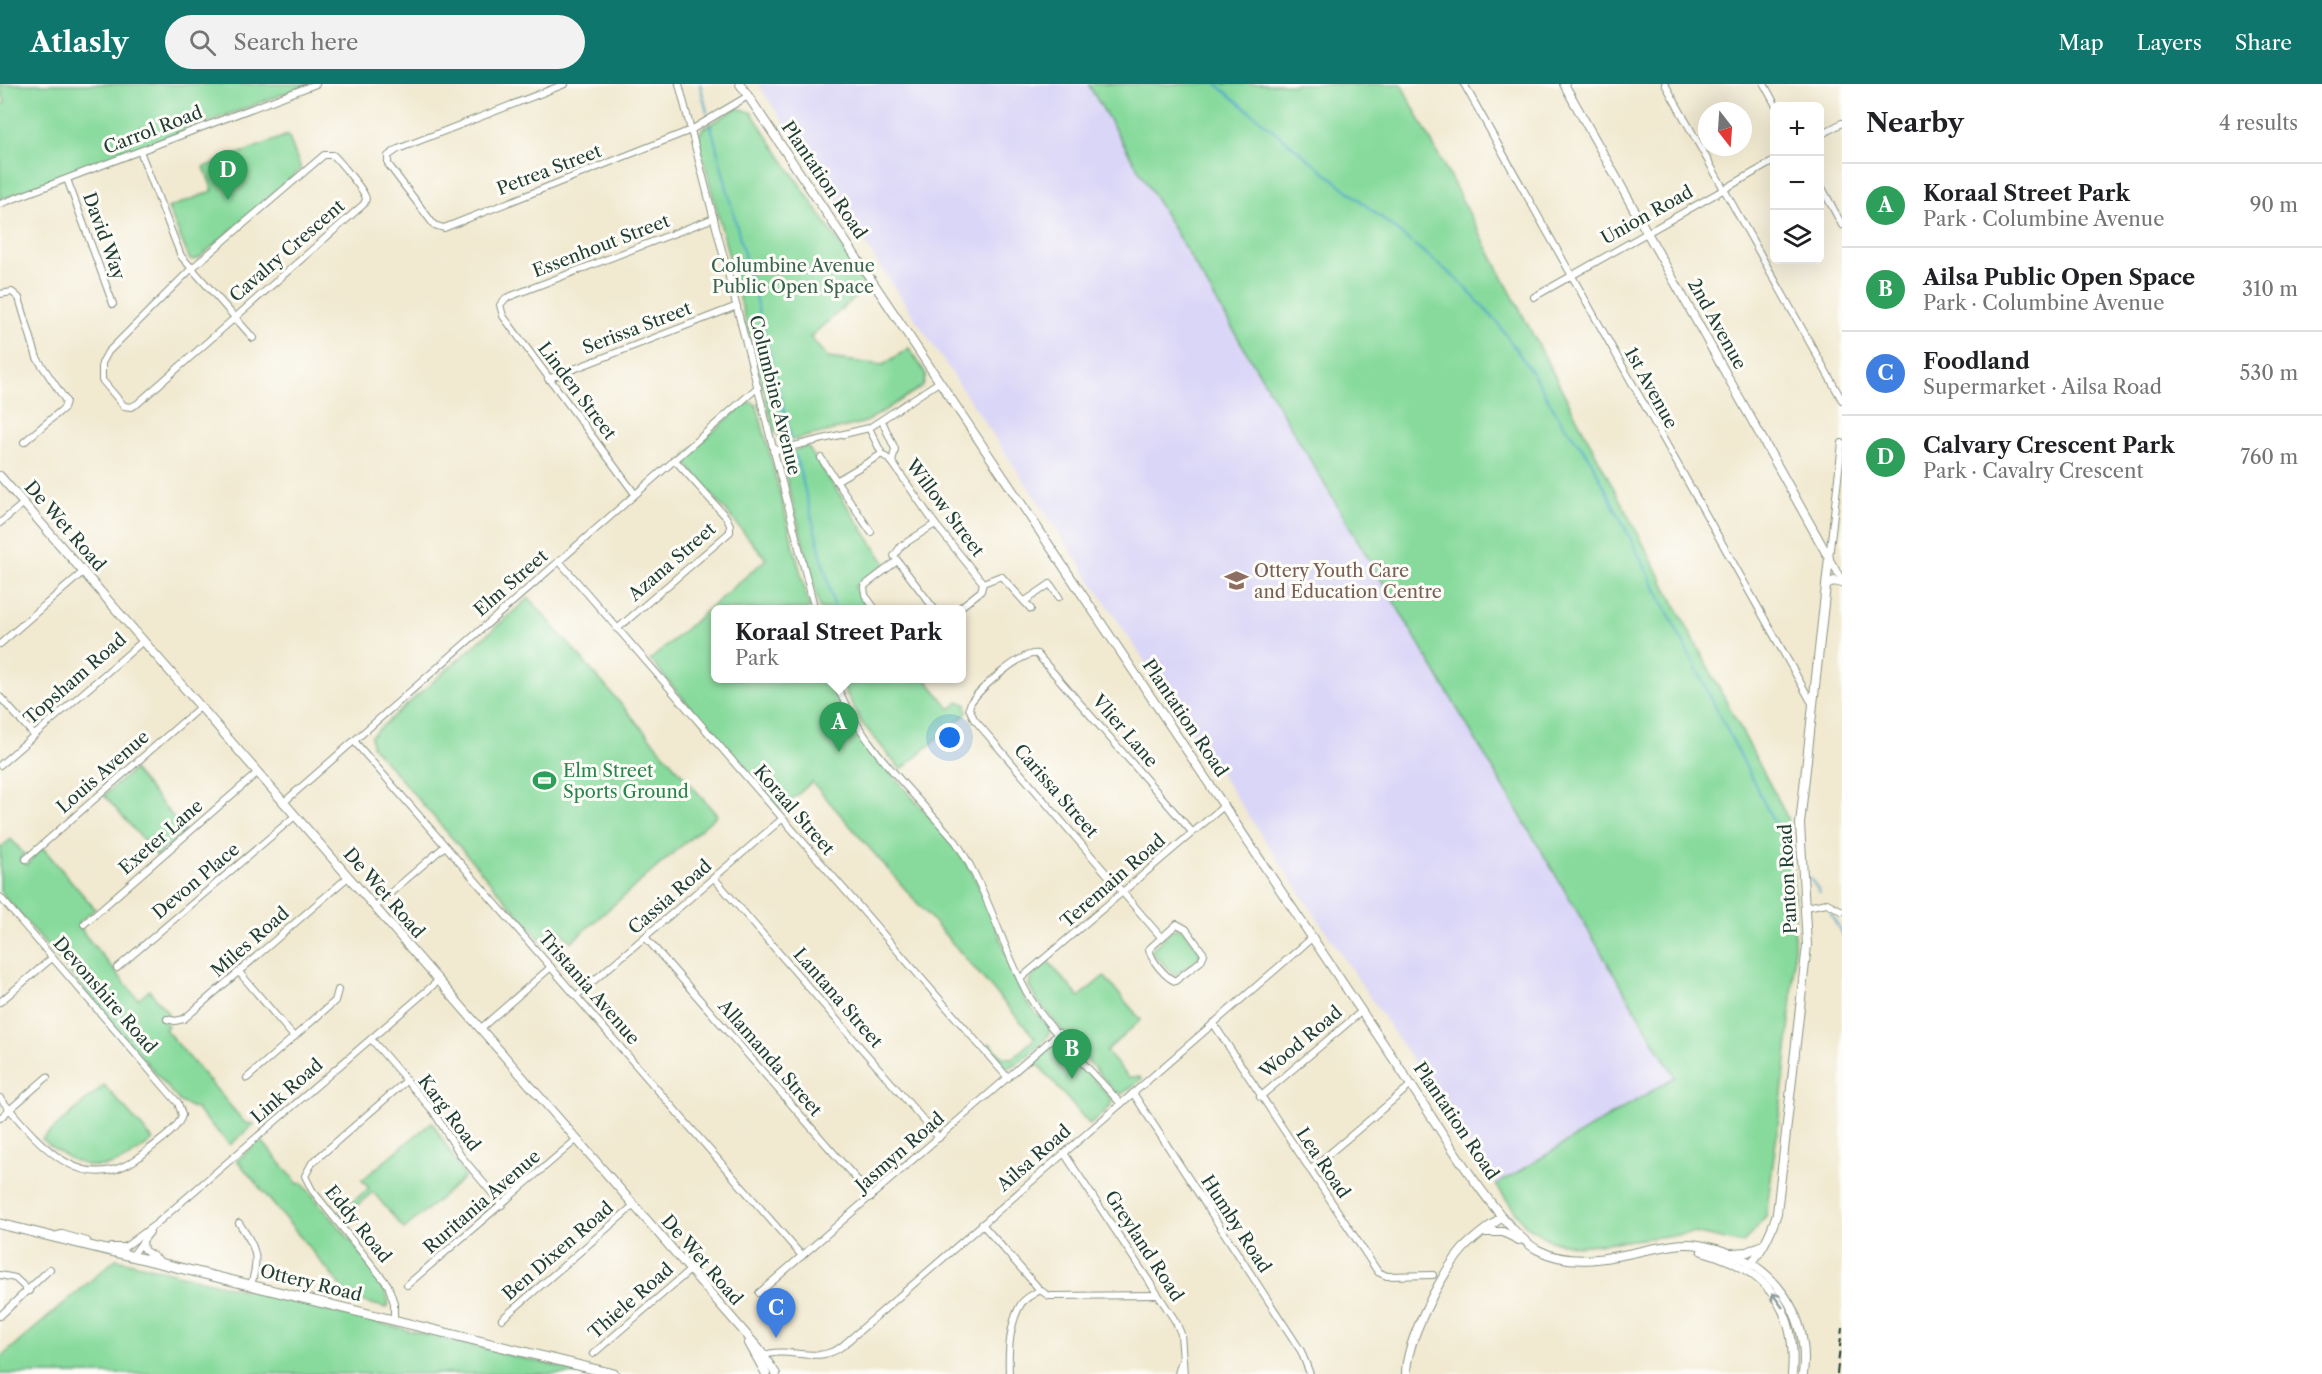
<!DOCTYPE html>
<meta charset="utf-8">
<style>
body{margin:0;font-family:"Libre Caslon Text",serif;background:#f2f2f2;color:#202124}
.controls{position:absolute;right:18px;top:18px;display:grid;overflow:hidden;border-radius:9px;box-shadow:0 6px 24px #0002}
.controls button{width:54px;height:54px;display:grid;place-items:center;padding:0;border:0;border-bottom:2px solid #e0e0e0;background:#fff;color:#202124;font:30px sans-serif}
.compass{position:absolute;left:1698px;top:18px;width:54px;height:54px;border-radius:50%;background:#fff;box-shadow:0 6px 24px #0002;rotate:163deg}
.you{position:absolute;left:950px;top:654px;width:21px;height:21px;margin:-15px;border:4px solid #fff;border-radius:50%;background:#1a73e8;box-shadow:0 0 0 9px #1a73e833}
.badge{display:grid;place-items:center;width:39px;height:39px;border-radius:50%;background:#0f766e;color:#fff;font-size:20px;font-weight:700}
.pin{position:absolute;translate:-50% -50px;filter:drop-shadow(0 2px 3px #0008)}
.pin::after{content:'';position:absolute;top:32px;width:21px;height:18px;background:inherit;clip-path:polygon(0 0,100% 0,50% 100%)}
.popup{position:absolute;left:711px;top:521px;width:255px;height:78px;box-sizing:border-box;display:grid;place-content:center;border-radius:9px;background:#fff;filter:drop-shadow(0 2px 4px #0005);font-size:20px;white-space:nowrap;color:#757577}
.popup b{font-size:22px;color:#202124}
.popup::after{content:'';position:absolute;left:50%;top:100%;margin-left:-12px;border:12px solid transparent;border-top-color:#fff}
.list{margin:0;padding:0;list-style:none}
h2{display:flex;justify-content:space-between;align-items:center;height:78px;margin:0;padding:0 24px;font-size:26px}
h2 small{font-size:20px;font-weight:400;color:#757577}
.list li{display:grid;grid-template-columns:39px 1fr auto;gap:18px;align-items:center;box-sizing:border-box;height:84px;padding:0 24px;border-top:2px solid #e0e0e0}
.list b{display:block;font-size:22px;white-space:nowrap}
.list p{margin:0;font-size:20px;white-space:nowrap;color:#757577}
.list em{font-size:20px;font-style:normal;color:#757577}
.icon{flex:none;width:33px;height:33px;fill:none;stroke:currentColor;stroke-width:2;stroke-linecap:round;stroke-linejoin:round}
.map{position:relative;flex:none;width:1842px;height:1290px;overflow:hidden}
header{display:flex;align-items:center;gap:36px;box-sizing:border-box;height:84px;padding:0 30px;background:#0f766e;color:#fff}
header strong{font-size:28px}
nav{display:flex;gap:33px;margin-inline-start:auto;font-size:21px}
.search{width:420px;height:54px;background:#f2f2f2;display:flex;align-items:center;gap:15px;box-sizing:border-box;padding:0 21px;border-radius:33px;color:#757577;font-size:22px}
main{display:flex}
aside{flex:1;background:#fff}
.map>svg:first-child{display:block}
.built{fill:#dad6f7}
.green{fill:#87da9c;stroke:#538c68;stroke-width:1.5}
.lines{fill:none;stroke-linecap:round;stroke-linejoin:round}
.stream{stroke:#4da5ca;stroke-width:2}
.minor-casing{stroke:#889382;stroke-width:8}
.tertiary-casing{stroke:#889382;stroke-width:10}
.secondary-casing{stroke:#889382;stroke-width:11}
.minor{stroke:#fff;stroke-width:6}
.tertiary{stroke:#fff;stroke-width:8}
.secondary{stroke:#fff;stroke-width:9}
.rail{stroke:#1f3d34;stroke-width:2;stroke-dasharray:9 4.5;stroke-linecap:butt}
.oneway{stroke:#8f9e9a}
.labels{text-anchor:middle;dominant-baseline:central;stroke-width:6;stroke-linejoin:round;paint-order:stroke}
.street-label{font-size:18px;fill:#1f3d34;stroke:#fdfcf7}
.park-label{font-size:18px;fill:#39644e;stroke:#fdfcf7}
.education-label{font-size:18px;fill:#785e54;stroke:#fdfcf7;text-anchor:start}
.leisure-label{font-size:18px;fill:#27864d;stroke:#fdfcf7;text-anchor:start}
</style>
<header>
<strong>Atlasly</strong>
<div class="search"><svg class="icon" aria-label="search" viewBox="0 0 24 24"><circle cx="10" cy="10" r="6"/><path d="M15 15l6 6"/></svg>Search here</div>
<nav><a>Map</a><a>Layers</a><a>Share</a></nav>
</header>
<main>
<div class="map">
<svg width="1842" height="1290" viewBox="0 0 1842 1290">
<rect width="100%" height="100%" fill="#fdfcf7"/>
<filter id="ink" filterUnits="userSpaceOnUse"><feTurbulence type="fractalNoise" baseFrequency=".0167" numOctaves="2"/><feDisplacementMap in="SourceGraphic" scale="12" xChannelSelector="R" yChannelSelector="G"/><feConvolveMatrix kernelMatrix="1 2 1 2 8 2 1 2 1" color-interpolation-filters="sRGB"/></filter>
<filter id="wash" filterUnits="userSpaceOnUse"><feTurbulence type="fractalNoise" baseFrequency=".008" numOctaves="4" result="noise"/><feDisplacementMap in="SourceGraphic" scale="24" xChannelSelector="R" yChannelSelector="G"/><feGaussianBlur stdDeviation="1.35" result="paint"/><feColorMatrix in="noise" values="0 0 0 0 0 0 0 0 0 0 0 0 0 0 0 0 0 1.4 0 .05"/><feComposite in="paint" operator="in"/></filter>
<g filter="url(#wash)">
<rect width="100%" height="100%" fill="#f1e9d0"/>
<path class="built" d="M758,0H1088L1675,993L1496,1101Z"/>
<g class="green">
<path d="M0,0H310L0,116V21L5,19Z"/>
<path d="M1088,0H1401L1787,733C1807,866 1783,1000 1766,1132L1743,1160L1694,1149L1579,1162L1551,1157L1525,1141L1496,1101L1675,993Z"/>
<path d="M737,24L751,28L868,202L810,253L828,274L883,281L909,264L926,290L923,302L866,338L789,357L780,355L774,346L698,54L702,45Z"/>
<path d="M288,51L301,85L198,175L190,176L168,124L213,107L204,83Z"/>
<path d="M752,318L757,322L810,525L716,526V594L829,595C857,667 921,714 964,776C991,816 1002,866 1022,910C1028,924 1043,933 1050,946C1050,955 1015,986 1005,983C997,980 991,969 986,963L990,959L1002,973L1013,974L1035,954L812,698L780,726L650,576L766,475L684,377L686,371L745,320Z"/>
<path d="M807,362L886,480L854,503L872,525H820L783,381L787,369Z"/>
<path d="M529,514L717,731L571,858L561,847L545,861L372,662L371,652Z"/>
<path d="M839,595H926L950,625L959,618L966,620L967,629L901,686L862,639Z"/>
<path d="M133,686L185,747L157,772L104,711Z"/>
<path d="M11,755L24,770L20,774L27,781L42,763L95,825L78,839L85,851L138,915L149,906L168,929L163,936L168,942L165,945L245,1039L254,1040L230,1061L196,1025L180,1018L0,807V764Z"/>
<path d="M1175,844L1183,846L1201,869L1198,875L1175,892L1152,868L1153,864Z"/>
<path d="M1048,877L1079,913L1104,892L1141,936L1106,967L1128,993H1140L1142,995L1122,1010L1114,1007L1037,917L1029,902L1030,895Z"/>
<path d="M1062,958L1112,1016L1110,1023L1090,1041L1034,976L1054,959Z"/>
<path d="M104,1001L153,1056C110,1092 84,1091 42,1055Z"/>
<path d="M432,1038L465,1093L404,1145L373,1108L344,1132L340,1128L369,1104L362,1096Z"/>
<path d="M261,1056L298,1100L302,1099C322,1124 386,1191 389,1220L387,1224L343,1212L344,1206L237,1076Z"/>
<path d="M116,1175L588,1290H589H0V1274Z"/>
</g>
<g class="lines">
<g class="stream">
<path d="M700,0L707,28"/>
<path d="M1216,0L1458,196L1497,238L1533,290L1563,340L1588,371L1784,758L1793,770"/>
<path d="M711,42L791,353"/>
<path d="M796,371L835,526"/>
<path d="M1809,793L1820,808"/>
<path d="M1831,830L1842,850"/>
</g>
</g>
</g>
<g filter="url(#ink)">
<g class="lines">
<defs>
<g id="minor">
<path d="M565,0L398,65L388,72V80L434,141L444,144L691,46L748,12"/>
<path d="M679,0L815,526"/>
<path d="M1464,0L1813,621"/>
<path d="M1665,0L1842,316"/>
<path d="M1764,0L1776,22"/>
<path d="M1820,51L1842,39"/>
<path d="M140,67L181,172L253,254"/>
<path d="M324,71H333C337,74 363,106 364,110C367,115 366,115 364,120L137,320L131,323L124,322L102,296V279L108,268L191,185Z"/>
<path d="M67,95L113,220"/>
<path d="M1820,100L1842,141"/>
<path d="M0,120L316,0"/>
<path d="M0,210L12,208L19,214L37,274L66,317L64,324L24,358"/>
<path d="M1534,213L1774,77"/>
<path d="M548,295L737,222"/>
<path d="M882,337L895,365L892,378"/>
<path d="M869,344L882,370L892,378L935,440L983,499L981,507L957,526"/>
<path d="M1842,359L1829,474L1842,496"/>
<path d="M773,367L869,344L939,298"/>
<path d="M821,374L871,448"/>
<path d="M836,397L882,370"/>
<path d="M635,410L503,232L500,221L506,214L714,134"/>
<path d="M0,439L24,419"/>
<path d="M559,477L1008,994"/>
<path d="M983,499L1001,492L1031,525"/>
<path d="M1025,517L1050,500L1059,513"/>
<path d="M876,526L865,511L864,502L897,477"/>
<path d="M935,526L894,472L901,462L935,440"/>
<path d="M617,545L730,448V441L726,433L674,375"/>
<path d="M0,560L83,488"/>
<path d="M834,594C857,658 913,708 956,758C988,806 1000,858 1026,907C1047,945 1092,987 1121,1020"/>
<path d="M0,613L34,651"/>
<path d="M354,657L802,1172"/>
<path d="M0,681L143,557"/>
<path d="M283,719L758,303"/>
<path d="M26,775L200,623"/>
<path d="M714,794L939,1054"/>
<path d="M0,813L178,1019L182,1031C178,1046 159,1057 147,1067C85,1120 39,1060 0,1014"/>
<path d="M374,823L445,762"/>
<path d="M1806,823L1827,819L1842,827"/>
<path d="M84,840L257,689"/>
<path d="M1177,840L1186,845L1204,870L1201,877L1175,897C1165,893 1151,876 1149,865Z"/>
<path d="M1160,852L974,635L969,624L971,618C980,605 1022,567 1037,570L1192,748"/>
<path d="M646,854L872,1113"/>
<path d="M117,884L295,732"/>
<path d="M239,888L294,953"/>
<path d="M1020,895L1225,721"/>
<path d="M576,912L782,735"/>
<path d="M0,918L52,874"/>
<path d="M167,935L175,937L184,935L348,793"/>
<path d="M1213,939L1378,1188L1387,1192L1433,1191"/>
<path d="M480,945L551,883"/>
<path d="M371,955L433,1027L461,1072L502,1121"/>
<path d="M247,994L335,917L338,906"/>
<path d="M1133,1009L1301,1267L1310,1290"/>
<path d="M1260,1013L1362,927"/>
<path d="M0,1034L47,993"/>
<path d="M1064,1069L1176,1238L1181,1250L1184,1290"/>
<path d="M1310,1086L1411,1001"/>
<path d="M239,1139C256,1165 260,1171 251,1201"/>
<path d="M982,1140L1040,1206L1049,1212L1158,1211"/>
<path d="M150,1148L143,1157L144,1166L158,1175"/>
<path d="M53,1152L62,1150L87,1157"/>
<path d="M111,1163H125L156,1140L438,897"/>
<path d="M132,1172L143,1157"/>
<path d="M0,1191L15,1194L29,1207"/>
<path d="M407,1201L576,1056"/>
<path d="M759,1209L1059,949"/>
<path d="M0,1232L50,1185"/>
<path d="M502,1235L633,1122"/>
<path d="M394,1236V1219L388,1201L312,1106L305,1092L312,1079L406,997"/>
<path d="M593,1270L689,1187"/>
<path d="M762,1272C788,1261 816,1281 841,1263L1313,853"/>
<path d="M1009,1290C1008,1268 1009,1240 1021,1220C1025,1214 1034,1210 1040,1206"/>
<path d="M1178,1290L1181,1279"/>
</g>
<g id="tertiary">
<path d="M740,0L1411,1001C1436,1039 1502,1148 1538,1166C1585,1190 1636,1163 1685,1160C1696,1159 1709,1163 1720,1166C1776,1182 1810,1233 1803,1290"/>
<path d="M1564,0L1829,474L1800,740L1807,861L1777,1129C1772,1147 1759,1174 1745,1185"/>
<path d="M0,392L759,1265L776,1290"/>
<path d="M1827,501L1834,497L1842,499"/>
<path d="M1486,1148H1503L1519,1156"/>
<path d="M1702,1167C1765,1184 1798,1224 1792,1290"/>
<path d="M1733,1169L1747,1168L1760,1162"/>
<path d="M749,1259L766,1290"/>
<path d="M1406,1290C1406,1257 1441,1190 1463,1165C1474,1153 1489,1143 1502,1133"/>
</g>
<path id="secondary" d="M0,1140L614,1290"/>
</defs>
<use href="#minor" class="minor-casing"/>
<use href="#tertiary" class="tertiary-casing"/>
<use href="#secondary" class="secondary-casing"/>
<use href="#minor" class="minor"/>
<use href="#tertiary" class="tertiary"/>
<use href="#secondary" class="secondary"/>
<path class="rail" d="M1837,1290L1842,1244"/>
</g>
<defs><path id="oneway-shaft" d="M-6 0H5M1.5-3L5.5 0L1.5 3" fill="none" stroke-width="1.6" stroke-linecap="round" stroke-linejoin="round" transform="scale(1.5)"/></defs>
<use class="oneway" href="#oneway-shaft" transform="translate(1777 1216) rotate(-126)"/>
</g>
<defs>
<symbol id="school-bare" viewBox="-9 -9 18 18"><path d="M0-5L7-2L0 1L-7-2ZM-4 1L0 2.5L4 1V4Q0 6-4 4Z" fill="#8d6e63" stroke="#fdfcf7" stroke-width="2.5" paint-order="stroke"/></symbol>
<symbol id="stadium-bare" viewBox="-9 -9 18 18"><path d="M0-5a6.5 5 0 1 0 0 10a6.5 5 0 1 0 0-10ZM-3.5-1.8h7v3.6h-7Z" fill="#2e9e5b" stroke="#fdfcf7" stroke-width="2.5" paint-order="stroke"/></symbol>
</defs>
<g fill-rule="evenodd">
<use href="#school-bare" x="1220" y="480" width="33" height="33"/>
<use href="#stadium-bare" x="528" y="680" width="33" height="33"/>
</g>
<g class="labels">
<g class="street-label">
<text transform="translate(153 46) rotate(-21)">Carrol Road</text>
<text transform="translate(549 86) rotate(-21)">Petrea Street</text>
<text transform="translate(824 96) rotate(56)">Plantation Road</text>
<text transform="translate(1647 131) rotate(-29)">Union Road</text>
<text transform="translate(104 152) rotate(70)">David Way</text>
<text transform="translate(601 162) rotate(-21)">Essenhout Street</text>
<text transform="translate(287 167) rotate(-41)">Cavalry Crescent</text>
<text transform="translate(1717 240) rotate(61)">2nd Avenue</text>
<text transform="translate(637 244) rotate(-21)">Serissa Street</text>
<text transform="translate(1651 304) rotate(61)">1st Avenue</text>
<text transform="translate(577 307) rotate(53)">Linden Street</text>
<text transform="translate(775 311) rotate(76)">Columbine Avenue</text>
<text transform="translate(945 424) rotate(53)">Willow Street</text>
<text transform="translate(65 442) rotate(49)">De Wet Road</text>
<text transform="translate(672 478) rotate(-41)">Azana Street</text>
<text transform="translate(511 499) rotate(-41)">Elm Street</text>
<text transform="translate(75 595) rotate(-41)">Topsham Road</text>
<text transform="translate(1185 634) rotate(56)">Plantation Road</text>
<text transform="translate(1125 647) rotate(49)">Vlier Lane</text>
<text transform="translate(103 688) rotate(-41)">Louis Avenue</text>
<text transform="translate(1056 707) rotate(49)">Carissa Street</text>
<text transform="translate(794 726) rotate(49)">Koraal Street</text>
<text transform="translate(161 753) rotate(-41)">Exeter Lane</text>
<text transform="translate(1788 795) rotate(-93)">Panton Road</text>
<text transform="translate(196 797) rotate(-40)">Devon Place</text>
<text transform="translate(1113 797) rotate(-41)">Teremain Road</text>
<text transform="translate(384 809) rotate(49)">De Wet Road</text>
<text transform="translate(670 813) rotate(-41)">Cassia Road</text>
<text transform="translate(250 858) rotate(-41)">Miles Road</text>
<text transform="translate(589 904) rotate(49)">Tristania Avenue</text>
<text transform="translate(105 911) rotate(49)">Devonshire Road</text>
<text transform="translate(838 914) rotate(49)">Lantana Street</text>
<text transform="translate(1301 958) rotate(-40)">Wood Road</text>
<text transform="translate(770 974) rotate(49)">Allamanda Street</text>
<text transform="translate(287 1007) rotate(-41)">Link Road</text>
<text transform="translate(449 1029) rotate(53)">Karg Road</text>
<text transform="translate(1456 1037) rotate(56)">Plantation Road</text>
<text transform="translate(900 1068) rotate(-41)">Jasmyn Road</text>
<text transform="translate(1034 1074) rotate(-41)">Ailsa Road</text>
<text transform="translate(1323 1079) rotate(56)">Lea Road</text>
<text transform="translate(482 1118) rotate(-41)">Ruritania Avenue</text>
<text transform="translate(358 1140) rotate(51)">Eddy Road</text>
<text transform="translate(1236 1140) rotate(57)">Humby Road</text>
<text transform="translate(1144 1162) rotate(57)">Greyland Road</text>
<text transform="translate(558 1167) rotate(-41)">Ben Dixen Road</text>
<text transform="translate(702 1176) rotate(49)">De Wet Road</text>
<text transform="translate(311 1199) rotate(14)">Ottery Road</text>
<text transform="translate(631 1217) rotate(-41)">Thiele Road</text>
</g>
<g class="park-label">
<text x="793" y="182">Columbine Avenue<tspan x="793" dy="21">Public Open Space</tspan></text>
</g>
<g class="education-label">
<text x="1254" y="487">Ottery Youth Care<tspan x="1254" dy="21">and Education Centre</tspan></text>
</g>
<g class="leisure-label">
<text x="563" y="687">Elm Street<tspan x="563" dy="21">Sports Ground</tspan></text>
</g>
</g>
</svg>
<div class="controls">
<button>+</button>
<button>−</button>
<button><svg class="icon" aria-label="layers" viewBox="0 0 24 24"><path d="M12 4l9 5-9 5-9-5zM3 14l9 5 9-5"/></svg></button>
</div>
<svg class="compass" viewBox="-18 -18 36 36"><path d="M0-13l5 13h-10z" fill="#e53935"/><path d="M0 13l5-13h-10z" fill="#757577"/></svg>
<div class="you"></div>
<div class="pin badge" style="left:839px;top:668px;background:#2e9e5b">A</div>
<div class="popup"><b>Koraal Street Park</b>Park</div>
<div class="pin badge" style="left:1072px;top:995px;background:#2e9e5b">B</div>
<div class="pin badge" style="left:776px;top:1254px;background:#3f7fe0">C</div>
<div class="pin badge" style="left:228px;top:116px;background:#2e9e5b">D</div>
</div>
<aside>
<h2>Nearby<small>4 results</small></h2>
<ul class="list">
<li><span class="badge" style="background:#2e9e5b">A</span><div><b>Koraal Street Park</b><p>Park · Columbine Avenue</p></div><em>90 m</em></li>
<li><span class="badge" style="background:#2e9e5b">B</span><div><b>Ailsa Public Open Space</b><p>Park · Columbine Avenue</p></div><em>310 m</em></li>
<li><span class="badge" style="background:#3f7fe0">C</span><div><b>Foodland</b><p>Supermarket · Ailsa Road</p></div><em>530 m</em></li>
<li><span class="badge" style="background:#2e9e5b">D</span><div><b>Calvary Crescent Park</b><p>Park · Cavalry Crescent</p></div><em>760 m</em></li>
</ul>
</aside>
</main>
